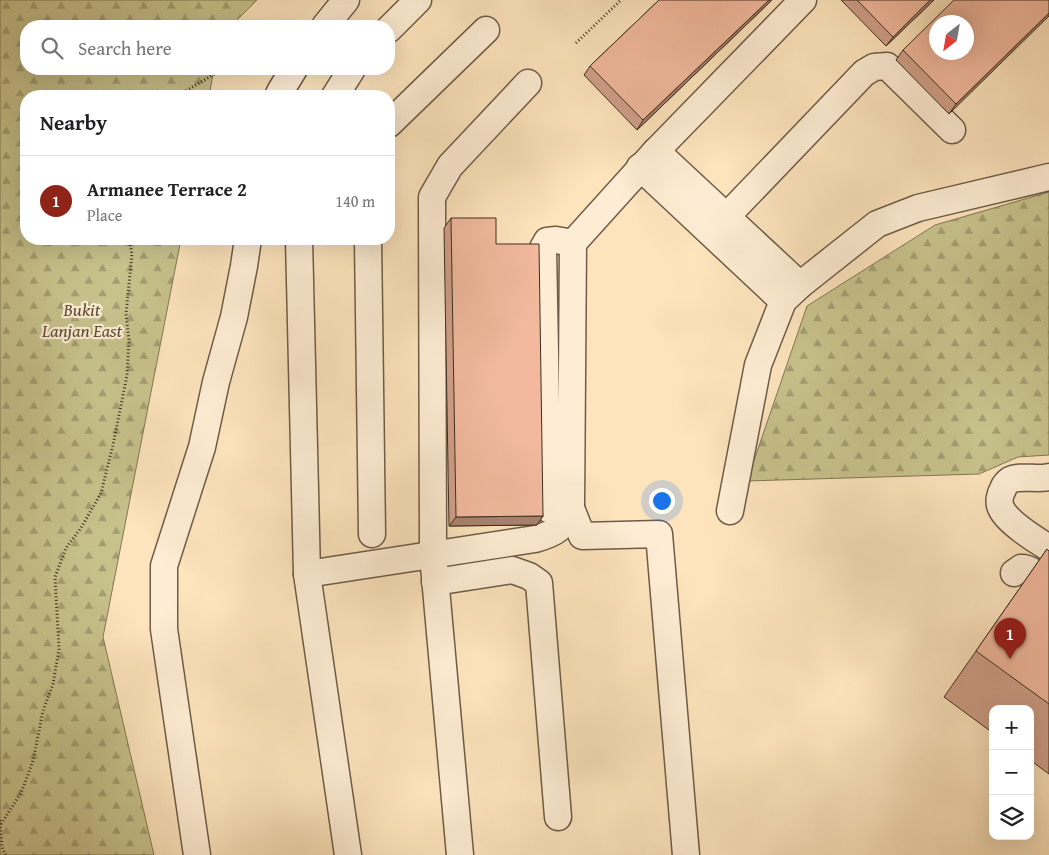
<!DOCTYPE html>
<meta charset="utf-8">
<style>
body{margin:0;font-family:"Gentium Book Plus",serif;background:#f2f2f2;color:#202124}
.controls{position:absolute;right:15px;bottom:15px;display:grid;overflow:hidden;border-radius:10px;box-shadow:0 5px 20px #0002}
.controls button{width:45px;height:45px;display:grid;place-items:center;padding:0;border:0;border-bottom:1px solid #e0e0e0;background:#fff;color:#202124;font:25px sans-serif}
.compass{position:absolute;left:929px;top:15px;width:45px;height:45px;border-radius:50%;background:#fff;box-shadow:0 5px 20px #0002;rotate:211deg}
.you{position:absolute;left:661px;top:500px;width:18px;height:18px;margin:-12px;border:4px solid #fff;border-radius:50%;background:#1a73e8;box-shadow:0 0 0 8px #1a73e833}
.badge{display:grid;place-items:center;width:32px;height:32px;border-radius:50%;background:#8f2418;color:#fff;font-size:16px;font-weight:700}
.pin{position:absolute;translate:-50% -41px;filter:drop-shadow(0 1px 2px #0008)}
.pin::after{content:'';position:absolute;top:26px;width:18px;height:15px;background:inherit;clip-path:polygon(0 0,100% 0,50% 100%)}
.list{margin:0;padding:0;list-style:none}
h2{display:flex;justify-content:space-between;align-items:center;height:65px;margin:0;padding:0 20px;font-size:21px}
h2 small{font-size:16px;font-weight:400;color:#757577}
.list li{display:grid;grid-template-columns:32px 1fr auto;gap:15px;align-items:center;box-sizing:border-box;height:90px;padding:0 20px;border-top:1px solid #e0e0e0}
.list b{display:block;font-size:19px;white-space:nowrap}
.list p{margin:0;font-size:16px;white-space:nowrap;color:#757577}
.list em{font-size:16px;font-style:normal;color:#757577}
.icon{flex:none;width:28px;height:28px;fill:none;stroke:currentColor;stroke-width:2;stroke-linecap:round;stroke-linejoin:round}
.map{position:relative;flex:none;width:1049px;height:855px;overflow:hidden}
.search{position:absolute;background:#fff;box-shadow:0 5px 20px #0002;left:20px;top:20px;width:375px;height:55px;display:flex;align-items:center;gap:12px;box-sizing:border-box;padding:0 18px;border-radius:20px;color:#757577;font-size:19px}
.panel{position:absolute;background:#fff;box-shadow:0 5px 20px #0002;left:20px;top:90px;width:375px;height:155px;border-radius:20px}
.map>svg:first-child{display:block}
.forest{fill:url(#forest-firs);stroke:#827856}
.lines{fill:none;stroke-linecap:round;stroke-linejoin:round}
.minor-casing{stroke:#6e5c48;stroke-width:29}
.path{stroke:#3e2f21;stroke-width:3;stroke-dasharray:1 2.5;stroke-linecap:butt}
.minor{stroke:#feedd4;stroke-width:26}
.wall{fill:#d09f88;stroke:#3e2f21}
.shaded-wall{fill:#a9826f;stroke:#3e2f21}
.building{fill:#f2b99e;stroke:#3e2f21;fill-rule:evenodd}
.labels{text-anchor:middle;dominant-baseline:central;stroke-width:4.5;stroke-linejoin:round;paint-order:stroke}
.park-label{font-size:18px;font-style:italic;fill:#594c36;stroke:#feedd4}
</style>
<div class="map">
<svg width="1049" height="855" viewBox="0 0 1049 855">
<defs>
<pattern id="forest-firs" width="22" height="20" patternUnits="userSpaceOnUse" patternTransform="scale(1.25)"><rect width="22" height="20" fill="#c7c28c"/><path d="M5 1l3.5 6h-7zM16 11l3.5 6h-7z" fill="#a39e72"/></pattern>
</defs>
<rect width="100%" height="100%" fill="#fde4bd"/>
<filter id="stains"><feTurbulence type="fractalNoise" baseFrequency=".004" numOctaves="4"/><feColorMatrix values="0 0 0 0 .2 0 0 0 0 .09 0 0 0 0 .02 0 0 0 .5 -.17"/></filter>
<radialGradient id="worn" r=".72"><stop offset=".6" stop-color="#630" stop-opacity="0"/><stop offset="1" stop-color="#630" stop-opacity=".3"/></radialGradient>
<g class="forest">
<path d="M0,0H257L231,26H26V69H214L209,96H26V239H181L103,637L154,855H0Z"/>
<path d="M1049,192V455L1018,457L979,474L747,481L807,306L935,225Z"/>
</g>
<g class="lines">
<defs>
<g id="minor">
<path d="M325,26L346,0"/>
<path d="M389,29L418,0"/>
<path d="M278,96L281,90L294,69"/>
<path d="M335,96L352,69"/>
<path d="M389,124L486,30"/>
<path d="M656,151L800,285"/>
<path d="M640,167L783,301"/>
<path d="M727,216L864,73L874,67L887,66L952,130"/>
<path d="M299,239L307,574L348,855"/>
<path d="M368,239L372,534"/>
<path d="M1049,477C1037,480 1020,475 1010,480C1007,482 1004,486 1003,489C1000,494 998,502 1001,508C1007,522 1036,540 1049,548"/>
<path d="M571,508L582,536L659,534L686,855"/>
<path d="M548,509L543,248L547,241L556,240L573,243"/>
<path d="M730,511L758,365L783,301L800,285L877,224L918,208L1049,177"/>
<path d="M1014,573C1015,572 1020,569 1021,568C1030,567 1043,579 1049,583"/>
<path d="M307,574L535,539C556,533 563,529 571,508L573,243L656,151L803,0"/>
<path d="M435,582L512,570L529,576L539,583L558,817"/>
<path d="M197,855L164,629V566L202,447L216,382L234,317L244,266L248,239"/>
<path d="M460,855L433,555L432,197L450,166L528,83"/>
</g>
</defs>
<use href="#minor" class="minor-casing"/>
<g class="path">
<path d="M576,43L621,0"/>
<path d="M177,96L218,72L239,69"/>
<path d="M0,820L2,847L5,855"/>
<path d="M1,824L21,793L33,761L43,711L53,684L59,649L55,577L66,548L81,528L101,493L113,445L127,375L129,340L126,314L132,254L129,239"/>
</g>
<use href="#minor" class="minor"/>
</g>
<g class="wall">
<path d="M659,0H772L637,130L584,75L590,66Z"/>
<path d="M841,0H934L886,46Z"/>
<path d="M1049,0L949,114L896,60L903,50Z"/>
<path d="M451,218L496,244L543,516L537,525L449,526L444,228Z"/>
<path d="M1047,549L1049,551V774L1030,760V709H993V733L944,697Z"/>
</g>
<g class="shaded-wall">
<path d="M769,0H772L637,130L643,120Z"/>
<path d="M930,0H934L886,46L893,37Z"/>
<path d="M1049,13V16L949,114L956,104Z"/>
<path d="M543,516L537,525L449,526L456,517Z"/>
</g>
<g class="building">
<path d="M659,0H769L643,120L590,66Z"/>
<path d="M857,0H930L893,37Z"/>
<path d="M954,0H1049V13L956,104L903,50ZM936,22H966V52H936Z"/>
<path d="M451,218H496V244H539L543,516L456,517Z"/>
<path d="M1047,549L1049,551V704L976,651Z"/>
</g>
<g class="labels">
<g class="park-label">
<text x="82" y="309">Bukit<tspan x="82" dy="21">Lanjan East</tspan></text>
</g>
</g>
<rect width="100%" height="100%" filter="url(#stains)"/>
<rect width="100%" height="100%" fill="url(#worn)"/>
</svg>
<div class="controls">
<button>+</button>
<button>−</button>
<button><svg class="icon" aria-label="layers" viewBox="0 0 24 24"><path d="M12 4l9 5-9 5-9-5zM3 14l9 5 9-5"/></svg></button>
</div>
<svg class="compass" viewBox="-18 -18 36 36"><path d="M0-13l5 13h-10z" fill="#e53935"/><path d="M0 13l5-13h-10z" fill="#757577"/></svg>
<div class="you"></div>
<div class="pin badge" style="left:1010px;top:659px">1</div>
<div class="search"><svg class="icon" aria-label="search" viewBox="0 0 24 24"><circle cx="10" cy="10" r="6"/><path d="M15 15l6 6"/></svg>Search here</div>
<section class="panel">
<h2>Nearby<small></small></h2>
<ul class="list">
<li><span class="badge">1</span><div><b>Armanee Terrace 2</b><p>Place</p></div><em>140 m</em></li>
</ul>
</section>
</div>
